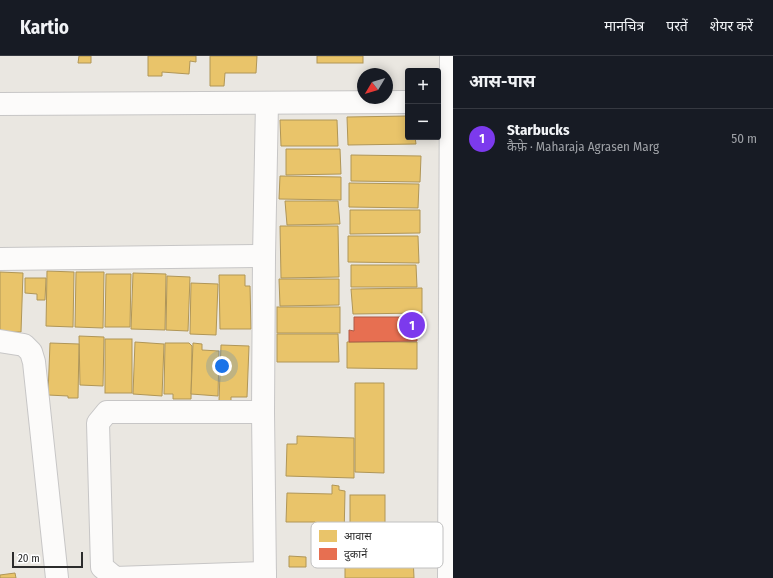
<!DOCTYPE html>
<html lang="hi">
<meta charset="utf-8">
<style>
body{margin:0;font-family:"Fira Sans Condensed","Noto Sans Devanagari",sans-serif;background:#242831;color:#f1f3f6}
.controls{position:absolute;right:12px;top:12px;display:grid;overflow:hidden;border-radius:4px;box-shadow:0 2px 10px #0003}
.controls button{width:36px;height:36px;display:grid;place-items:center;padding:0;border:0;border-bottom:1px solid #363941;background:#171b24;color:#f1f3f6;font:20px sans-serif}
.compass{position:absolute;left:357px;top:12px;width:36px;height:36px;border-radius:50%;background:#171b24;box-shadow:0 2px 10px #0003;rotate:232deg}
.scale{position:absolute;left:12px;bottom:10px;width:71px;box-sizing:border-box;padding-left:4px;border:2px solid #2c2c2c;border-top:0;font-size:11px;line-height:14px;white-space:nowrap;color:#2c2c2c;-webkit-text-stroke:3px #fff;paint-order:stroke}
.you{position:absolute;left:222px;top:310px;width:14px;height:14px;margin:-10px;border:3px solid #fff;border-radius:50%;background:#1a73e8;box-shadow:0 0 0 6px #1a73e833}
.badge{display:grid;place-items:center;width:26px;height:26px;border-radius:50%;background:#7c3aed;color:#fff;font-size:13px;font-weight:700}
.pin{position:absolute;translate:-50% -50%;border:2px solid #fff;box-shadow:0 1px 4px #0006}
.list{margin:0;padding:0;list-style:none}
h2{display:flex;justify-content:space-between;align-items:center;height:52px;margin:0;padding:0 16px;font-size:17px}
h2 small{font-size:13px;font-weight:400;color:#9ea1a6}
.list li{display:grid;grid-template-columns:26px 1fr auto;gap:12px;align-items:center;box-sizing:border-box;height:60px;padding:0 16px;border-top:1px solid #363941}
.list b{display:block;font-size:15px;white-space:nowrap}
.list p{margin:0;font-size:13px;white-space:nowrap;color:#9ea1a6}
.list em{font-size:13px;font-style:normal;color:#9ea1a6}
.map{position:relative;flex:none;width:453px;height:522px;overflow:hidden}
header{display:flex;align-items:center;gap:24px;box-sizing:border-box;height:56px;padding:0 20px;background:#171b24;border-bottom:1px solid #363941}
header strong{font-size:19px}
nav{display:flex;gap:22px;margin-inline-start:auto;font-size:14px}
main{display:flex}
aside{flex:1;background:#171b24}
.map>svg:first-child{display:block}
.homes{fill:#e9c46a;stroke:#b09657}
.shops{fill:#e76f51;stroke:#af5b46}
.lines{fill:none;stroke-linecap:round;stroke-linejoin:round}
.minor-casing{stroke:#c7c6c6;stroke-width:24}
.minor{stroke:#fcfbfa;stroke-width:22}
.key{fill:#fff;stroke:#c0c0c0;stroke-width:1}
.key-label{font-size:11px;fill:#2c2c2c}
</style>
<header>
<strong>Kartio</strong>
<nav><a>मानचित्र</a><a>परतें</a><a>शेयर करें</a></nav>
</header>
<main>
<div class="map">
<svg width="453" height="522" viewBox="0 0 453 522">
<rect width="100%" height="100%" fill="#eae7e1"/>
<g class="homes">
<path d="M79,0H91V7H78Z"/>
<path d="M148,0H196V6L190,5L189,18L162,16V20H148Z"/>
<path d="M210,0H257L256,17H225L224,30H210Z"/>
<rect x="317" y="0" width="46" height="7"/>
<path d="M408,60V81H415L416,88L348,89L347,61Z"/>
<path d="M280,64H337L338,90H281Z"/>
<path d="M286,93H340L341,118L286,119Z"/>
<path d="M351,99L421,100L420,126L351,125Z"/>
<path d="M280,120L341,121V144L279,143Z"/>
<path d="M349,127L419,128L418,152L349,151Z"/>
<path d="M285,145H338L340,168L287,169Z"/>
<path d="M350,154H420V177L350,178Z"/>
<path d="M280,170H338L339,221L281,222Z"/>
<path d="M348,180H418L419,207L348,206Z"/>
<path d="M351,209H416L417,231H351Z"/>
<path d="M47,215L74,216L73,271L46,270Z"/>
<path d="M0,216L23,217L21,276H0Z"/>
<path d="M76,216H104L103,272L75,271Z"/>
<path d="M133,217L166,218L165,274L131,273Z"/>
<path d="M106,218H131L130,271H105Z"/>
<path d="M219,219H245V230H250L251,273H220Z"/>
<path d="M167,220L190,221L188,275L166,274Z"/>
<path d="M25,222H46L45,244H37V238L25,237Z"/>
<path d="M279,223H339V249L280,250Z"/>
<path d="M191,227L218,228L216,279L190,278Z"/>
<path d="M422,232V257L353,258L351,233Z"/>
<rect x="277" y="251" width="63" height="26"/>
<path d="M277,278H338L339,306H277Z"/>
<path d="M79,280L104,281L103,330L80,329Z"/>
<rect x="105" y="283" width="27" height="54"/>
<path d="M135,286L164,288L162,340L133,338Z"/>
<path d="M347,286H417V313L347,312Z"/>
<path d="M50,287L79,288L78,342H68V340L48,339Z"/>
<path d="M165,287H189L192,290L191,343H173V338H164Z"/>
<path d="M193,287L202,288V294L219,295L218,340L191,338Z"/>
<path d="M221,289L249,290L247,341H231V346L219,345Z"/>
<path d="M355,327H384V417L355,416Z"/>
<path d="M297,380L354,382V422L286,420L287,388H297Z"/>
<path d="M332,429L339,430V434L345,435L344,483L323,482V471H314L315,466H286L287,437L332,438Z"/>
<rect x="350" y="439" width="35" height="47"/>
<path d="M289,500L306,501V511H289Z"/>
<path d="M413,500L414,522H345V501Z"/>
<path d="M15,517L16,522H0V519Z"/>
</g>
<path class="shops" d="M354,261H416L417,285L349,286V274L354,275Z"/>
<g class="lines">
<defs>
<g id="minor">
<path d="M0,48L408,46"/>
<path d="M0,203L264,200"/>
<path d="M0,285L24,289L31,296L34,306L57,522"/>
<path d="M263,356H107L98,367L102,511L115,522L265,517"/>
<path d="M265,522L263,356L264,200L267,47"/>
<path d="M449,522L451,0"/>
</g>
</defs>
<use href="#minor" class="minor-casing"/>
<use href="#minor" class="minor"/>
</g>
<rect x="311" y="466" width="132" height="46" rx="6" class="key"/>
<rect x="319" y="474" width="18" height="12" fill="#e9c46a"/>
<rect x="319" y="492" width="18" height="12" fill="#e76f51"/>
<g class="key-label">
<text x="344" y="484">आवास</text>
<text x="344" y="502">दुकानें</text>
</g>
</svg>
<div class="controls">
<button>+</button>
<button>−</button>
</div>
<svg class="compass" viewBox="-18 -18 36 36"><path d="M0-13l5 13h-10z" fill="#e53935"/><path d="M0 13l5-13h-10z" fill="#9ea1a6"/></svg>
<div class="scale">20 m</div>
<div class="you"></div>
<div class="pin badge" style="left:412px;top:269px">1</div>
</div>
<aside>
<h2>आस-पास<small></small></h2>
<ul class="list">
<li><span class="badge">1</span><div><b>Starbucks</b><p>कैफ़े · Maharaja Agrasen Marg</p></div><em>50 m</em></li>
</ul>
</aside>
</main>
